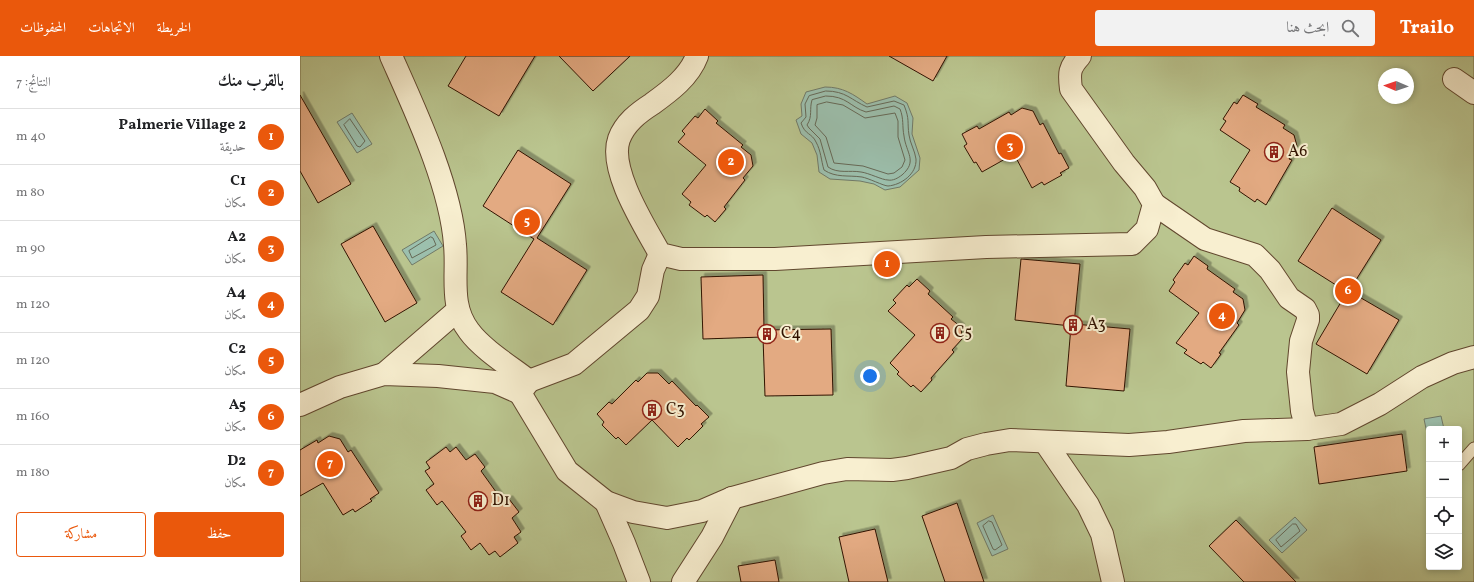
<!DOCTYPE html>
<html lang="ar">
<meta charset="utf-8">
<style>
body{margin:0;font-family:Vollkorn,Amiri,serif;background:#f2f2f2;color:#202124;direction:rtl}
.controls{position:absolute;right:12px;bottom:12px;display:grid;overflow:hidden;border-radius:4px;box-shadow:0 2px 6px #0003}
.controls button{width:36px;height:36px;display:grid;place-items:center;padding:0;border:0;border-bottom:1px solid #e0e0e0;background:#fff;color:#202124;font:20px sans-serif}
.compass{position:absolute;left:1078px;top:12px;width:36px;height:36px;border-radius:50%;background:#fff;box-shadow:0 2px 6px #0003;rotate:272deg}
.you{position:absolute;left:570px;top:320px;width:14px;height:14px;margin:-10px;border:3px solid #fff;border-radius:50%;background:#1a73e8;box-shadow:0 0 0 6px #1a73e833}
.badge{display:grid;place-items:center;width:26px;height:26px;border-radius:50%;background:#ea580c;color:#fff;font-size:13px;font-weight:700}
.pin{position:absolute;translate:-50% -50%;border:2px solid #fff;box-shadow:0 1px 4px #0006}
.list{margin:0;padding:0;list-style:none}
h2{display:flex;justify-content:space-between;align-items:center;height:52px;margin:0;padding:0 16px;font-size:17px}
h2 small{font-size:13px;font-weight:400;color:#757577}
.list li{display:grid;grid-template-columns:26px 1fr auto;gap:12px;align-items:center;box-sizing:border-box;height:56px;padding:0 16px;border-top:1px solid #e0e0e0}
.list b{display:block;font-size:15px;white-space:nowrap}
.list p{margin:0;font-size:13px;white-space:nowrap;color:#757577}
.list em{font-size:13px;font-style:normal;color:#757577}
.actions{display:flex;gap:8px;padding:12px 16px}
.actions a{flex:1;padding:9px 0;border:1px solid #ea580c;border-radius:4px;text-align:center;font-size:14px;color:#ea580c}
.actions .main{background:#ea580c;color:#fff}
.icon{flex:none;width:22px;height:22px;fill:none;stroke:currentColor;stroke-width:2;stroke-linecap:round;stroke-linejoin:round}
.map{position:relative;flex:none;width:1174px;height:526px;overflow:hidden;direction:ltr}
header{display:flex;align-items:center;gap:24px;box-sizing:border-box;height:56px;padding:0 20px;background:#ea580c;color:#fff}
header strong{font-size:19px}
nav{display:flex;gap:22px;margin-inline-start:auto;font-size:14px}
.search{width:280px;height:36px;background:#f2f2f2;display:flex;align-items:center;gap:10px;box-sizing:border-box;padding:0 14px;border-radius:4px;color:#757577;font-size:15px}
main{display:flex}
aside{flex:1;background:#fff}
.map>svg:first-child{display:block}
.green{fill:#bac58f;stroke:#756c48;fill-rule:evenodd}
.water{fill:#9cc0ae;stroke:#717a68}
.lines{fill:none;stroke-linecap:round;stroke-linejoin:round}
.shore{stroke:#666957;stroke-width:1}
.building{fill:#e3aa82;stroke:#301200;filter:url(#shadow)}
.service-casing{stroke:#61472e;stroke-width:13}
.minor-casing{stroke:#61472e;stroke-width:24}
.service{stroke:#f8efd0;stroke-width:11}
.minor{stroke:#f8efd0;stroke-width:22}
.labels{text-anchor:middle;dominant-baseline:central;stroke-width:4;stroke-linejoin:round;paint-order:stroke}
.poi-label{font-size:16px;fill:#301200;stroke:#f8efd0;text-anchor:start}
</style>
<header>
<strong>Trailo</strong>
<div class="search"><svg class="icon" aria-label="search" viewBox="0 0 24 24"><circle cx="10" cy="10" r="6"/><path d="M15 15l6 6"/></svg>ابحث هنا</div>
<nav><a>الخريطة</a><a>الاتجاهات</a><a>المحفوظات</a></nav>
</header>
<main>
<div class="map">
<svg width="1174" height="526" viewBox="0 0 1174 526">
<defs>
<filter id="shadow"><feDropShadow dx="3.5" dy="-3.5" stdDeviation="0" flood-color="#0004"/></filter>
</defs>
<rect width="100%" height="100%" fill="#f5e7b7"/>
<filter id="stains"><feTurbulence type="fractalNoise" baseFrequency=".005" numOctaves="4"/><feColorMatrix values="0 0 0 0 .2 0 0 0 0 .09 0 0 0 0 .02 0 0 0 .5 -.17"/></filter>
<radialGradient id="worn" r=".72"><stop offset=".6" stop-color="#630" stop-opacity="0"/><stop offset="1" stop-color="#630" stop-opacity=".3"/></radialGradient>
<path class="green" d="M0,0H1174V526H0ZM1084,18H1108V42H1084ZM1129,373H1159V511H1129Z"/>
<g class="water">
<path d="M525,31C543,31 553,38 567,48L595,40L607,47L613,62L612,78L620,102L619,114L600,131L585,134L574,128L560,125L530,123L519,116L517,99L512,87L501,78L496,64L502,60L501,48L506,36Z"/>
<path d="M52,57L72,88L57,97L37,66Z"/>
<path d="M134,175L143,190L112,209L102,194Z"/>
<path d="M1141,360L1144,373H1129V387L1124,363Z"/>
<path d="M693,459L708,493L692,500L677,467Z"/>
<path d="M995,461L1007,474L982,497L969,484Z"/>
</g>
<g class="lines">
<g class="shore">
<path d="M526,35C546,35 551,44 567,51L594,45L604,49C610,64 607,66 609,79C610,87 615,95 616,103C617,118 601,129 588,130C584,130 568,122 562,121C548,119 536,122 524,114C521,104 521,95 516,86C512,77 505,79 501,67L506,61L505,48L509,40Z"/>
<path d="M526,40C547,40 550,51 566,56L594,50L600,53C604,63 602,70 604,80C606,97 618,105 602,119C598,122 593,125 588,124C582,124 569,117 561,116C550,114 538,118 528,111L520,83L509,72L507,69C513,60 509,53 512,44Z"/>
<path d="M527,46L543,49L565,62L595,57L598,65V81L605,104L602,111L594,117L588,118L563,110L534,107L526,81L515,69L517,62V49Z"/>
<path d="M50,63L65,85L60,91L57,90L44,69Z"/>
<path d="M131,181L133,182L136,189L112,202L109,195Z"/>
<path d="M689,465L692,466L702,489L695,494L693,493L683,470Z"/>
<path d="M993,468H996L1000,475L981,491L976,484Z"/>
</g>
</g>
<g class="building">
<path d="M166,0H235L199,60L148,30Z"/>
<path d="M259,0H330L293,35Z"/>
<path d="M589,0H647L633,25Z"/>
<path d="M0,39L51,128L18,147L0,115Z"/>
<path d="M943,39L958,48L956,51L985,69L983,72L994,79L997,90L989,103L992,104L966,149L957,143L955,146L939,135L940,132L930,126L950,94L920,74L926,65L923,63L934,46L937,48Z"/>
<path d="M722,52L733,55L740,69L743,67L759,98L761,97L769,112L760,117L762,119L744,129L742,126L732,132L714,98L682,116L676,106L674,107L664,90L667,88L662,78L677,70L679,73L709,56L711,59Z"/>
<path d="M405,53L418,65L416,67L443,89L441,91L451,99L453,110L443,122L445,124L424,151L426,153L415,166L407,159L405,161L389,149L391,146L382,138L406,109L378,86L385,78L382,75L395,60L398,62Z"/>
<path d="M218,94L271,128L237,182L287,214L253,269L201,236L234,183L183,150Z"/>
<path d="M1032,152L1081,184L1049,235L1099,264L1067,318L1016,288L1047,236L998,205Z"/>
<path d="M73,170L117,247L85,266L41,188Z"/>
<path d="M894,200L908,210L907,213L935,233L933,236L943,243L945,254L937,267L939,269L919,297L921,298L911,312L903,306L901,308L884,297L887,294L876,287L899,257L869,235L875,226L873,224L885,207L888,209Z"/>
<path d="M721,203L780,208L774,268L830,273L824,335L766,330L771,270L715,264Z"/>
<path d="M463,219L464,274L531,273L533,339L465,340L463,281L403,283L401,221Z"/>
<path d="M617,223L630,235L628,238L653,261L651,263L661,271L662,283L652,294L654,296L631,322L632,324L621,336L613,329L611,331L597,318L599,316L590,307L615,279L588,255L596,247L593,244L607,229L609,231Z"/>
<path d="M347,317H358L369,328L372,325L396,350L397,349L409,361L401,368L403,370L389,384L387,382L378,391L352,364L326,389L318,381L316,383L302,369L304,366L297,358L309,346L312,348L336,324L338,326Z"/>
<path d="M1102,378L1107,415L1019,428L1014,391Z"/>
<path d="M29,380L40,383L48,396L51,394L79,437L70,443L72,445L55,456L53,453L43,459L23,427L0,440V394L17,384L18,387Z"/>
<path d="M146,391L150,396L156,391L166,404L175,398L185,411L181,415L204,447L209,443L219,456L212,462L221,476L214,481L218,487L200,501L195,495L189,499L180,487L171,494L161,480L166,476L142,445L137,449L126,434L134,428L125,415L130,412L126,406Z"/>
<path d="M657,447L684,526H645L622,460Z"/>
<path d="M936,464L996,526H944L909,490Z"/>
<path d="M575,473L588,526H549L539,481Z"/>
<path d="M475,504L479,526H441L438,510Z"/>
</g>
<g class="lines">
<defs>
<path id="service" d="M1159,409L1174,392"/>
<g id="minor">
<path d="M91,0C115,54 151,130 155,189C158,219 149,249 169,275C182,293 211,311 229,325L220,337L267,415L306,446L333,456L367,462L402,455L432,442L523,417L547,413L592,414L607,412L651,402L667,393L686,388L710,384L829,389L868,386L944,375L1007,373L1041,368L1080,348L1122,321L1153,307L1174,301"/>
<path d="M397,0C389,21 370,35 352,48C338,57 325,67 319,83C308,114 346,172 360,198L381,203H475L686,191L832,188L847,173L854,148L845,132L824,107L771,33C769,17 769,12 780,0"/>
<path d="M1154,23L1174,37"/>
<path d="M854,148L905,183L955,199L970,214L989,242L1005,253L1008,259V264L1001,285L998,316L1002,355L1007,373"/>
<path d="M84,318L158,254"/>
<path d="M229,325L274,308L339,254L348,240L353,214L360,198"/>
<path d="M0,349L40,331L84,318L138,320L195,326L220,337"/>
<path d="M745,386L788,449L802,478L813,526"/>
<path d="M306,446L324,487L339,526"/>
<path d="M383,526L412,481L432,442"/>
</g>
</defs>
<use href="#service" class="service-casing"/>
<use href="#minor" class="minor-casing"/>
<use href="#service" class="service"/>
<use href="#minor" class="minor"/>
</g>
<defs>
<symbol id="building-ring" viewBox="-11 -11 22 22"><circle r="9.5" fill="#f8efd0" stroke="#8f2418" stroke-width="1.5"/><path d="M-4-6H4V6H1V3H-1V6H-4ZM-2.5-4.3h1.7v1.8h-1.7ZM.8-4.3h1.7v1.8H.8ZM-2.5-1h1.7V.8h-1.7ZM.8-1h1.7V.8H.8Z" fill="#8f2418"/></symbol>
</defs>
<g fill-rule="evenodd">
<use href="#building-ring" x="963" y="85" width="22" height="22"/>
<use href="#building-ring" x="762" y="258" width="22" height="22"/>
<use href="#building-ring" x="629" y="266" width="22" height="22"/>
<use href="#building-ring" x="456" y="267" width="22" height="22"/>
<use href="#building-ring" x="341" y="343" width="22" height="22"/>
<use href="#building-ring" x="167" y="434" width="22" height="22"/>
</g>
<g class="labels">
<g class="poi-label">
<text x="988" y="96">A6</text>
<text x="787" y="269">A3</text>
<text x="654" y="277">C5</text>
<text x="481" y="278">C4</text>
<text x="366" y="354">C3</text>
<text x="192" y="445">D1</text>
</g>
</g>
<rect width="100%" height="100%" filter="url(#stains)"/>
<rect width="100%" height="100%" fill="url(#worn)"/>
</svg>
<div class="controls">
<button>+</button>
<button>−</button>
<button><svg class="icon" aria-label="locate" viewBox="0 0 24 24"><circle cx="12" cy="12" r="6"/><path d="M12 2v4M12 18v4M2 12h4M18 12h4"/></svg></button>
<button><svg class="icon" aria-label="layers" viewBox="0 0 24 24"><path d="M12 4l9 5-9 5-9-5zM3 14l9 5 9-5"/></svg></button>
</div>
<svg class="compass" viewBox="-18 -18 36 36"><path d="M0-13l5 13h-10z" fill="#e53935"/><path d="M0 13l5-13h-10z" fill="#757577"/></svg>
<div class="you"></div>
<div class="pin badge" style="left:587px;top:208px">1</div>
<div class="pin badge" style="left:431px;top:106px">2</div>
<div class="pin badge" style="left:710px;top:91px">3</div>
<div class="pin badge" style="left:922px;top:260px">4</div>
<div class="pin badge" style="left:227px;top:166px">5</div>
<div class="pin badge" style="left:1048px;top:235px">6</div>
<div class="pin badge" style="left:30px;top:408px">7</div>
</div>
<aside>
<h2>بالقرب منك<small>النتائج: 7</small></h2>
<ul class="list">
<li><span class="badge">1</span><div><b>Palmerie Village 2</b><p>حديقة</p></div><em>40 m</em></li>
<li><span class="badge">2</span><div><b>C1</b><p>مكان</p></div><em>80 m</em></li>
<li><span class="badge">3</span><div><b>A2</b><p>مكان</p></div><em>90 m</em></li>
<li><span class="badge">4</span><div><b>A4</b><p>مكان</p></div><em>120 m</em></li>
<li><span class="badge">5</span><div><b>C2</b><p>مكان</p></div><em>120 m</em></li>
<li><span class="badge">6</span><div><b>A5</b><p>مكان</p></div><em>160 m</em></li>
<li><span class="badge">7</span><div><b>D2</b><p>مكان</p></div><em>180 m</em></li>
</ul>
<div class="actions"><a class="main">حفظ</a><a>مشاركة</a></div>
</aside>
</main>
